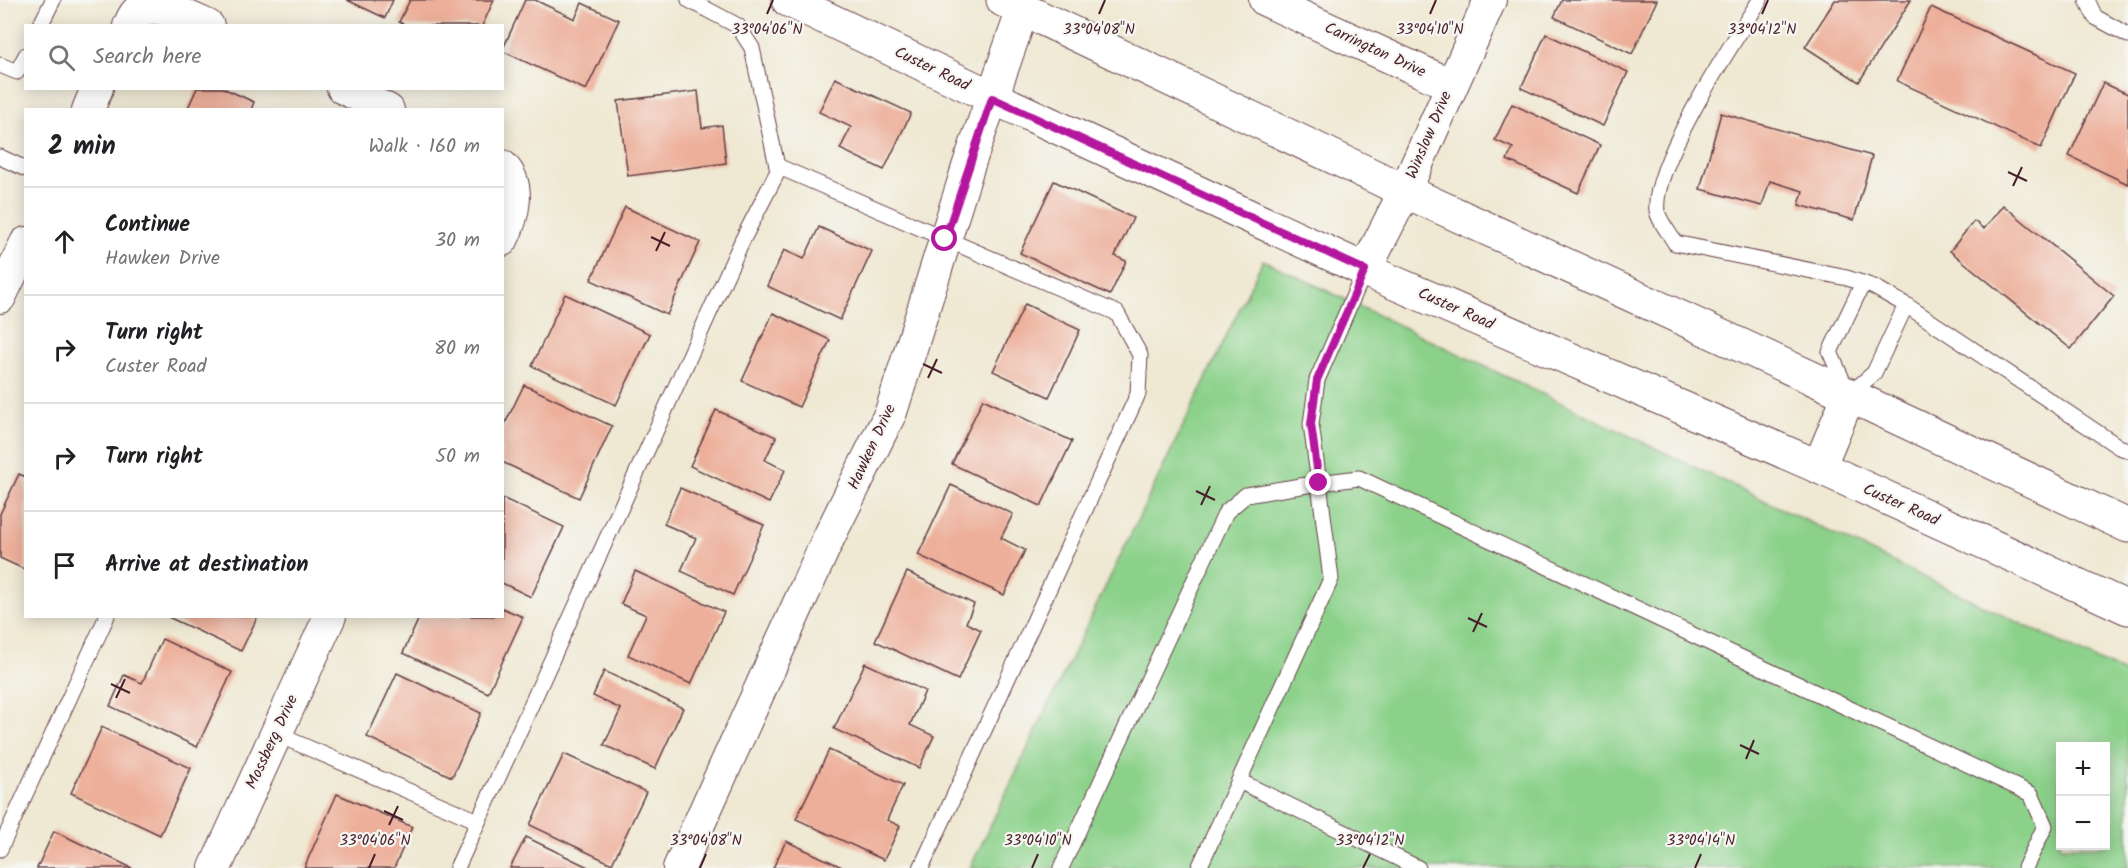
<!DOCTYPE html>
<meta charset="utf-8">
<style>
body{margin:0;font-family:Kalam,sans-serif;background:#f2f2f2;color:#202124}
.controls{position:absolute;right:18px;bottom:18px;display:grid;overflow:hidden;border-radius:0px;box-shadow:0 3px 15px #0003}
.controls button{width:54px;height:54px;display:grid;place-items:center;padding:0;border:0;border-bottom:2px solid #e0e0e0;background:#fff;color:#202124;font:30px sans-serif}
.stop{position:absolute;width:18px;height:18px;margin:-14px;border:4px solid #b5179e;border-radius:50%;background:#fff}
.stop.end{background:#b5179e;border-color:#fff;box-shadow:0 2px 6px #0008}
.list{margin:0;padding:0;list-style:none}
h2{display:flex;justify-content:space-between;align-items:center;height:78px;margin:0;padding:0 24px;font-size:26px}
h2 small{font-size:20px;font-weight:400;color:#757577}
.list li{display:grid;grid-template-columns:39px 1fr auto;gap:18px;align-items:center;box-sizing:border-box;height:108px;padding:0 24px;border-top:2px solid #e0e0e0}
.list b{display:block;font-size:22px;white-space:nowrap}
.list p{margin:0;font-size:20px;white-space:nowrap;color:#757577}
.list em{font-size:20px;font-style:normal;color:#757577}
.icon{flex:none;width:33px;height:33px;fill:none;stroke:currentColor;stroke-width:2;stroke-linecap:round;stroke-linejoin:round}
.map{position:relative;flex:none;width:2128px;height:868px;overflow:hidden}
.search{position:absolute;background:#fff;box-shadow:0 3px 15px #0003;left:24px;top:24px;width:480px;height:66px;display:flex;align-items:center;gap:15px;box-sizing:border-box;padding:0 21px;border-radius:0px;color:#757577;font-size:22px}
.panel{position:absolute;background:#fff;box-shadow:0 3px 15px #0003;left:24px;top:108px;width:480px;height:510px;border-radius:0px}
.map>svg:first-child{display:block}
.green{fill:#8bd18a;stroke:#6a785a;stroke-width:1.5;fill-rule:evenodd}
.building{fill:#edaf9a}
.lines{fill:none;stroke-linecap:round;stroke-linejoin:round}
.service-casing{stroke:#633d44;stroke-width:17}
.minor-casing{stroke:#633d44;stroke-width:34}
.primary-casing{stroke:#633d44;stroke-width:35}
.service{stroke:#fff;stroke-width:15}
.minor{stroke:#fff;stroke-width:32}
.primary{stroke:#fff;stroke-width:33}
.route{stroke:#b5179e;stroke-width:8}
.ticks{fill:none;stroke:#4a1f2b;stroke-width:2}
.labels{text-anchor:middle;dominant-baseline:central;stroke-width:4.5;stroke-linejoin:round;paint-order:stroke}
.street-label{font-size:16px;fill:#4a1f2b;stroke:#f6f6f2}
.ticks-label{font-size:15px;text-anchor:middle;fill:#4a1f2b;stroke:#f6f6f2;stroke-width:4.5;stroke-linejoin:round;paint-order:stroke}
</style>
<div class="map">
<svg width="2128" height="868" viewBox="0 0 2128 868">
<rect width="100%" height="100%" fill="#f6f6f2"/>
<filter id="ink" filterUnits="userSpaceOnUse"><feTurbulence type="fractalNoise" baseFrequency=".0167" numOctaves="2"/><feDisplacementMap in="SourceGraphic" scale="12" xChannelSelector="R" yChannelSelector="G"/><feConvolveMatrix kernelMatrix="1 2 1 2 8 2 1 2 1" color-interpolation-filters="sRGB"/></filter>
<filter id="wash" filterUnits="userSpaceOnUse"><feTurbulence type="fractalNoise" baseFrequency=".008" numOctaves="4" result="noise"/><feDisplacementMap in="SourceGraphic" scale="24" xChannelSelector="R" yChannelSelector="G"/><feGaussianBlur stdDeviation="1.35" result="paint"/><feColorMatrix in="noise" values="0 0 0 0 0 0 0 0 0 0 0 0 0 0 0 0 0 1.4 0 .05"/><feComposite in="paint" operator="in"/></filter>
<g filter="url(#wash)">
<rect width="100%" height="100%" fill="#efe8d2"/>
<path class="green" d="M1263,260L2128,675V868H970ZM2060,746H2106V846H2060Z"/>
<g id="blocks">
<g class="building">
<path d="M347,0H393L385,18Z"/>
<path d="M410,0H494L482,26H408L399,22Z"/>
<path d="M525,0H535L575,19L582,3L619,20L586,90L502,51Z"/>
<path d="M1562,0H1657L1632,54L1554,17Z"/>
<path d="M1835,0H1911L1859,82L1805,47Z"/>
<path d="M1931,7L2075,73L2041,148L1897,81Z"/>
<path d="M1546,34L1628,72L1603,126L1521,88Z"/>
<path d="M835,78L911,113L884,170L840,149L851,127L819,112Z"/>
<path d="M2103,83L2128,94V184L2069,156Z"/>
<path d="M197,88H223L254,102L251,110H187Z"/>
<path d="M698,91L702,128L722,125L726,163L628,176L618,101Z"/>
<path d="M1512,104L1600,145L1578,193L1507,160L1513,148L1495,140Z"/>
<path d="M1721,113L1872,156L1854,220L1799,205L1803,191L1770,181L1762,206L1700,189Z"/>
<path d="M1054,181L1133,218L1115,256L1126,261L1110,295L1020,253Z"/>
<path d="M2003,205L2114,296L2071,349L1950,251L1974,221L1984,229Z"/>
<path d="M625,207L700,242L667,315L591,280Z"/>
<path d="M819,227L872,251L840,320L767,286L784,250L804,259Z"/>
<path d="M565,294L650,334L616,405L532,366Z"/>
<path d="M1025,304L1080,330L1049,397L993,371Z"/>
<path d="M773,313L830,340L799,407L742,381Z"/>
<path d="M524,385L612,426L579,498L502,462V430Z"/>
<path d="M983,399L1072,441L1041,506L952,464Z"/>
<path d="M716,410L776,437L765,460L785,470L769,503L690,466Z"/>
<path d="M19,474L26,477V570L0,558V514Z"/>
<path d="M951,485L1013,514L1001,538L1025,550L1004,595L918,555Z"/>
<path d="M680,488L764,525L733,595L681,571L696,538L664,524Z"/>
<path d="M502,498L564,527L531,597L502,583Z"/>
<path d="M635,571L724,612L691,684L628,655L646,615L621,604Z"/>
<path d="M907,572L974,604L966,623L981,630L958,680L875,641Z"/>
<path d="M502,608L523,617L488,693L403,653L420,616H502Z"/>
<path d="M166,616H258L241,651Z"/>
<path d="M162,639L232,672L197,747L110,706L124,675L142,683Z"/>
<path d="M865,663L925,691L910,725L934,736L919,768L834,729Z"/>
<path d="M604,671L683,708L655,769L604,745L621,709L593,696Z"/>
<path d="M397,673L481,713L452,777L367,737Z"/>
<path d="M102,727L191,768L160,835L71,793Z"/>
<path d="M829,750L903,785L887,820L900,826L884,860L796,819Z"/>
<path d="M564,754L646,792L612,864L530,825Z"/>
<path d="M337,794L412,827L394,868H304Z"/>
<path d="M54,831L132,868H37Z"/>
<path d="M526,837L590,868H510Z"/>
<path d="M786,841L844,868H773Z"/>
</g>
</g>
</g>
<g filter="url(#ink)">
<use href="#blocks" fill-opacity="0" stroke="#633d44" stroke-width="1.5"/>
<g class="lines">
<defs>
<g id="service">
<path d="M1760,0C1734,41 1651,166 1657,211C1659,221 1670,234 1675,243L1847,278L1874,287L1906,305L2119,447L2128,450"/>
<path d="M2087,0L2095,17L2128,35"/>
<path d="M40,26L53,0"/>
<path d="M0,65L17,72L26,55"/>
<path d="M0,157L26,169"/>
<path d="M777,166L1117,313L1140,355L1138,394L921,868"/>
<path d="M1863,283L1830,352L1849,395L1874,373L1906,305"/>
<path d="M276,734L478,821"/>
<path d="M1239,781L1418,868"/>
<path d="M0,849L107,616"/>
<path d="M457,868L742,241L778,171L752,48L738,26L689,0"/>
<path d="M1061,868L1226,512L1246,495L1319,483L1311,424L1317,380L1365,270"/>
<path d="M1199,868L1331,579L1319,483L1359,478L2031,794L2045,826L2025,868"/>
</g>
<g id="minor">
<path d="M1265,0L1451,85"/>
<path d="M129,26C131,22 133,16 136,13C156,0 189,17 208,26"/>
<path d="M343,88L388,110"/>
<path d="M88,110L97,88"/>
<path d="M502,166C522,185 513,218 502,240"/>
<path d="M1365,270L1405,191L1490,0"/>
<path d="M0,297L26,243"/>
<path d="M215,868L330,616"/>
<path d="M679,868L829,537L891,412L969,164L1023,9"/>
</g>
<g id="primary">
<path d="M788,0L992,97L1365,270L1819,467L2128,608"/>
<path d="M1003,0L1405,191L1849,395L2128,526"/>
<path d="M1819,467L1849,395"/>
</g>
</defs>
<use href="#service" class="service-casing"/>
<use href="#minor" class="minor-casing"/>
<use href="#primary" class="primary-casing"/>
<use href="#service" class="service"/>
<use href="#minor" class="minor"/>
<use href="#primary" class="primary"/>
</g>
</g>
<g class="lines" filter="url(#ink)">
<path class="route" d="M945,239L992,98L1365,270L1317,380L1311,424L1319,483"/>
</g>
<path class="ticks" d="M767,14L773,0M1099,14L1105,0M1430,14L1436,0M1762,14L1768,0M2008,172L2027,181M2013,186L2022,167M651,237L670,246M656,251L665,232M923,364L942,373M928,378L937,359M1196,491L1215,500M1201,505L1210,486M1468,618L1487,627M1473,632L1482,613M111,684L130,693M116,698L125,679M1740,745L1759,754M1746,759L1754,740M384,811L403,820M389,825L398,806M369,868L375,854M700,868L706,854M1032,868L1038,854M1363,868L1370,854M1695,868L1701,854"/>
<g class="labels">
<g class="street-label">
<text transform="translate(1375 50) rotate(25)">Carrington Drive</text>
<text transform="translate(932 69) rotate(26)">Custer Road</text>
<text transform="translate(1429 135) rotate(-67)">Winslow Drive</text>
<text transform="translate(1456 309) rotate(24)">Custer Road</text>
<text transform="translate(872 447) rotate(-65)">Hawken Drive</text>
<text transform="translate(1901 505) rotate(24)">Custer Road</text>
<text transform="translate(272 742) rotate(-65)">Mossberg Drive</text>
</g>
</g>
<g class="ticks-label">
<text x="767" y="34">33°04'06"N</text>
<text x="1099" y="34">33°04'08"N</text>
<text x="1430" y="34">33°04'10"N</text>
<text x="1762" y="34">33°04'12"N</text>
<text x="375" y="845">33°04'06"N</text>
<text x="706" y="845">33°04'08"N</text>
<text x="1038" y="845">33°04'10"N</text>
<text x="1370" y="845">33°04'12"N</text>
<text x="1701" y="845">33°04'14"N</text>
</g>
</svg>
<div class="controls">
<button>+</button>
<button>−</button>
</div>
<div class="stop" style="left:945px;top:239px"></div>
<div class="stop end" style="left:1319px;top:483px"></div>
<div class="search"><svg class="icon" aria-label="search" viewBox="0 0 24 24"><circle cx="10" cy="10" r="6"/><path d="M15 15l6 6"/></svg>Search here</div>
<section class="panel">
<h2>2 min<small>Walk · 160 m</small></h2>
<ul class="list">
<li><svg class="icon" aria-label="ahead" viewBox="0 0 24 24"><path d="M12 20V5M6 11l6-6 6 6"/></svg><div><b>Continue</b><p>Hawken Drive</p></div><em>30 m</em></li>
<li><svg class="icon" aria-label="right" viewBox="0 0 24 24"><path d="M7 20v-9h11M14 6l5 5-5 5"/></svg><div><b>Turn right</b><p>Custer Road</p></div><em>80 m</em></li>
<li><svg class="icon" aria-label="right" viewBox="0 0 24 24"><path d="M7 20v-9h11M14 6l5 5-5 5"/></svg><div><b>Turn right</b></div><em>50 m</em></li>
<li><svg class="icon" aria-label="arrive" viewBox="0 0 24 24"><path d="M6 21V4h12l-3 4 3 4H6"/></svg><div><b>Arrive at destination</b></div></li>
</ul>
</section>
</div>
